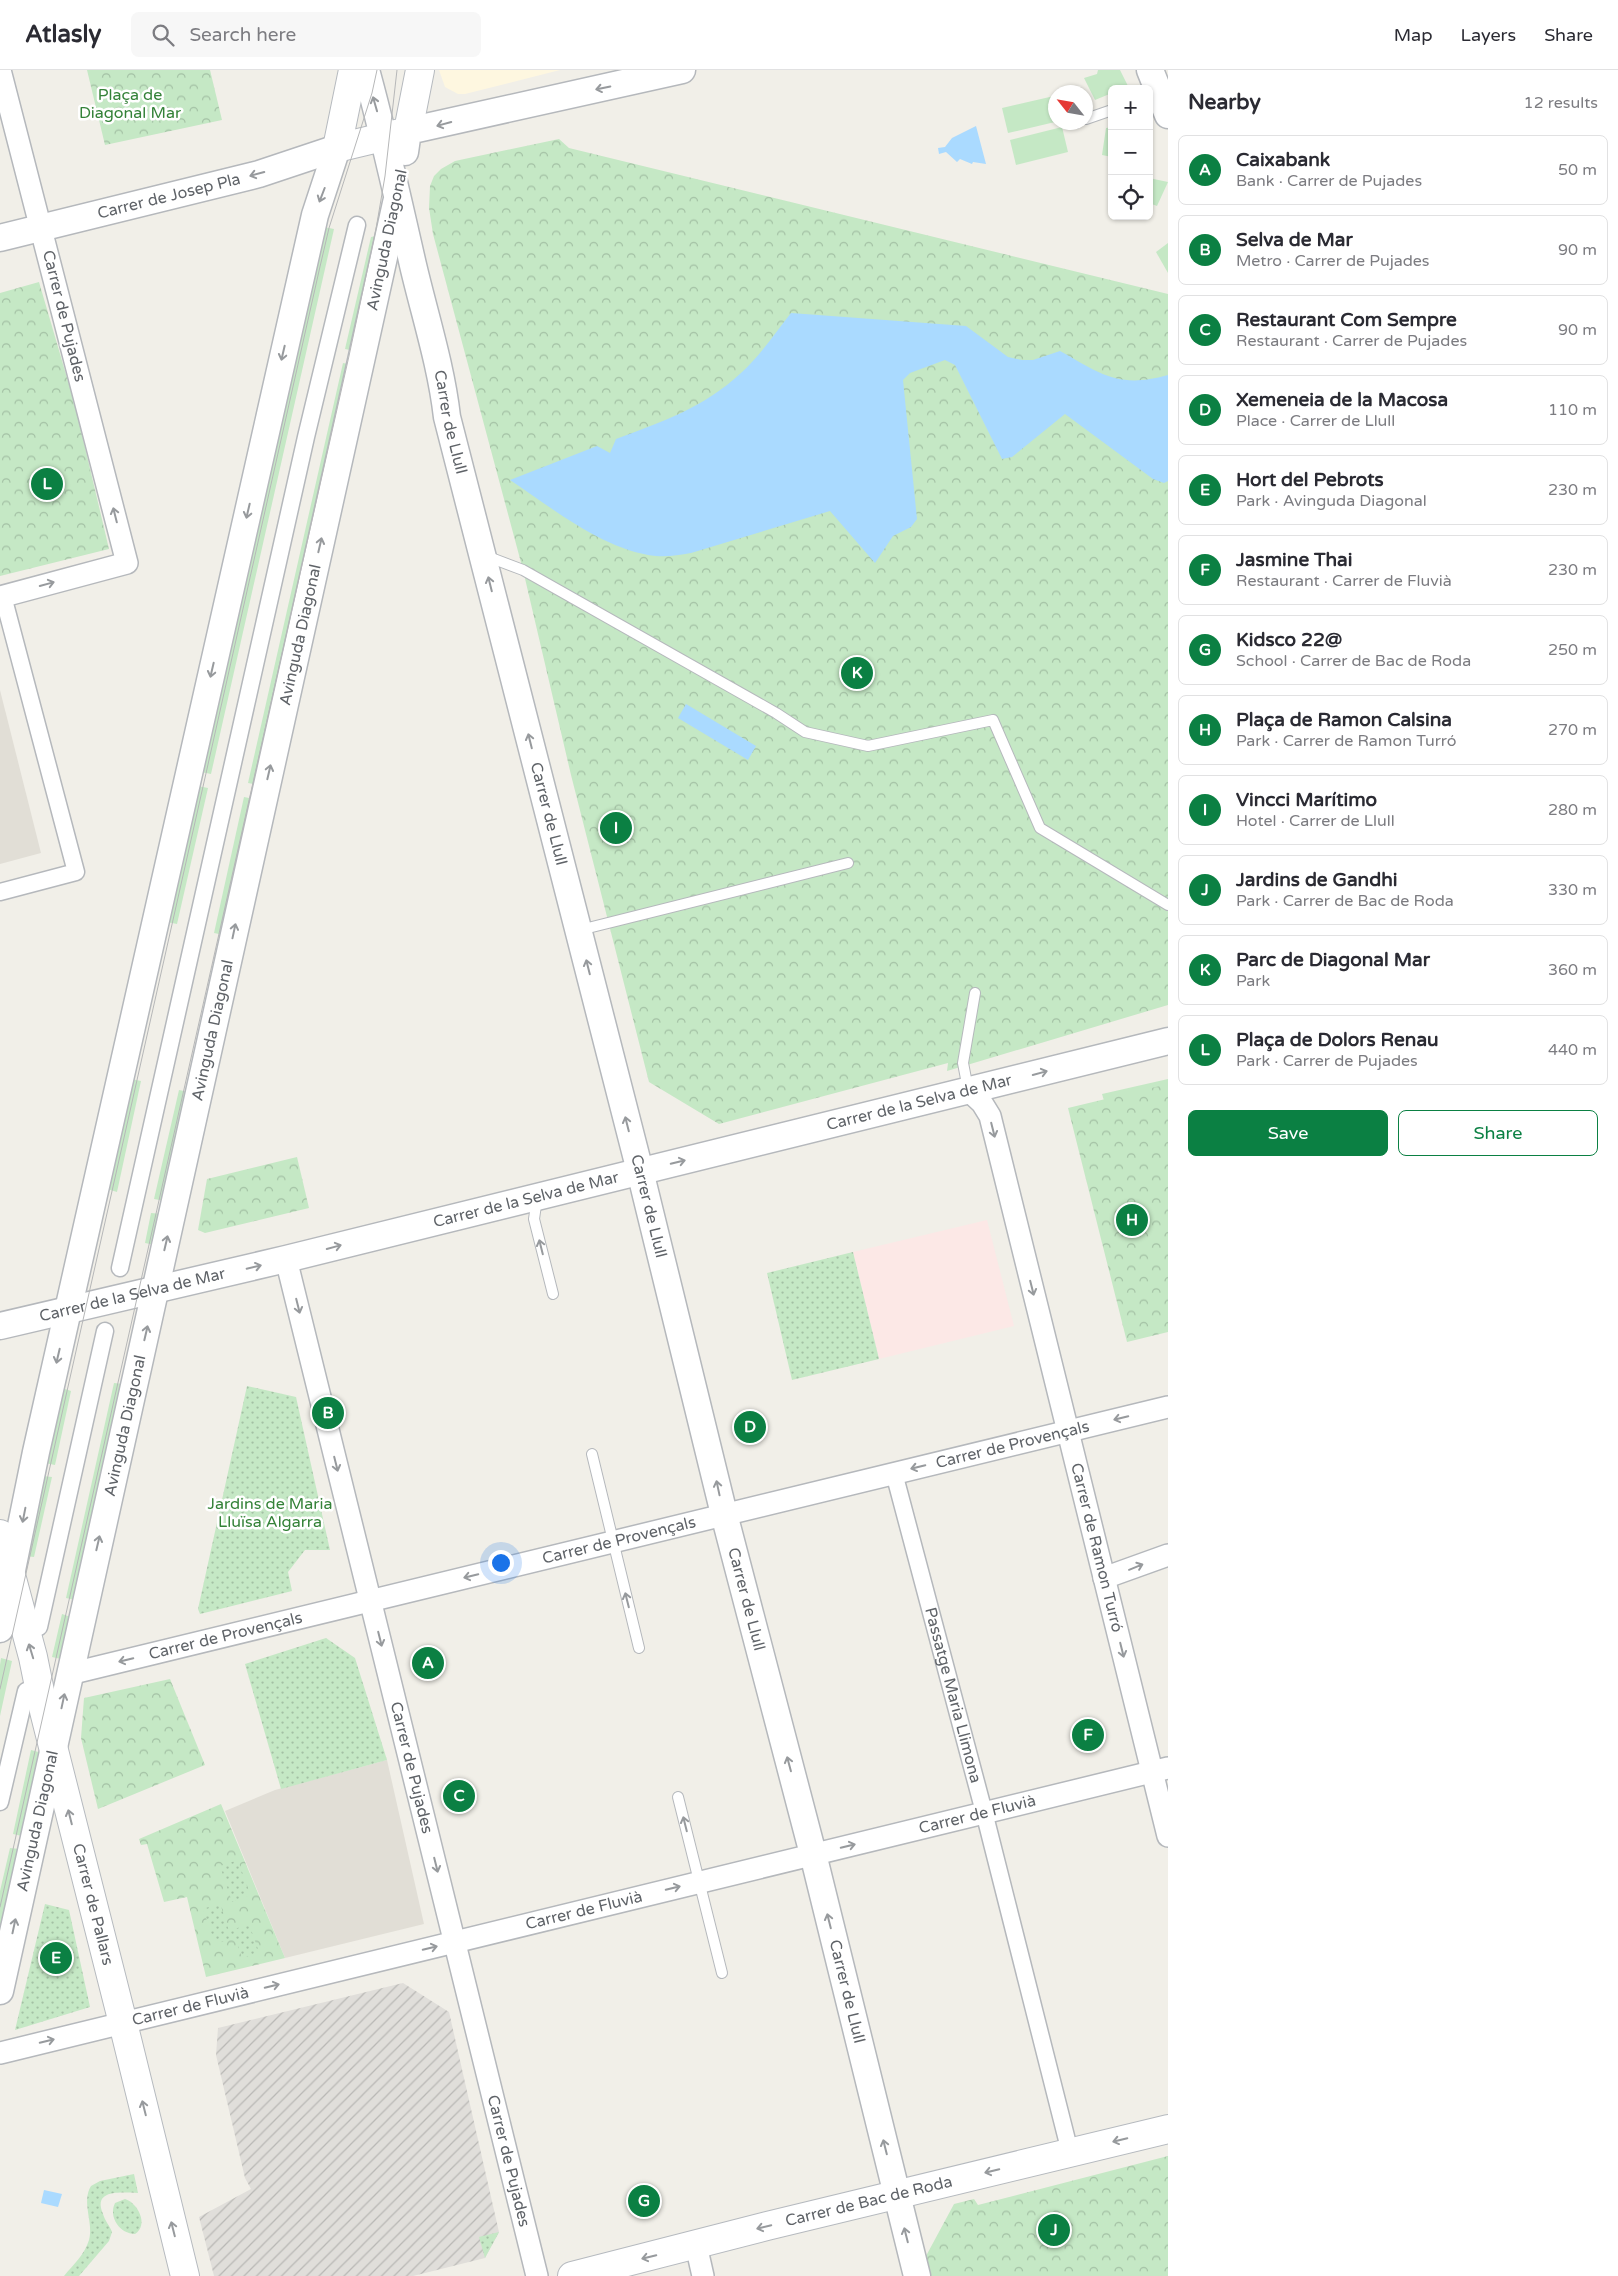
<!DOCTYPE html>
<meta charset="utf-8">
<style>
body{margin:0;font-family:"Varela Round",sans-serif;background:#f7f7f7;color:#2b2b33}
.controls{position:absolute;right:15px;top:15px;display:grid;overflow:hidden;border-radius:8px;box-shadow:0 1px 4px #0004}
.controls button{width:45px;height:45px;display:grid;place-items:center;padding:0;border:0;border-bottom:1px solid #e1e1e2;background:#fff;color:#2b2b33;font:25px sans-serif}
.compass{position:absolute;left:1048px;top:15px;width:45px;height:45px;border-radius:50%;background:#fff;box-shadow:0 1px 4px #0004;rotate:301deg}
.you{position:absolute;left:500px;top:1492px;width:18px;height:18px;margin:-12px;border:4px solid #fff;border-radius:50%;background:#1a73e8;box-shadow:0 0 0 8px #1a73e833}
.badge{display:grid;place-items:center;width:32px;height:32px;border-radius:50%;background:#0b8043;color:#fff;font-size:16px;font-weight:700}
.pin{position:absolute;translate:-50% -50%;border:2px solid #fff;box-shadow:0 1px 5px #0006}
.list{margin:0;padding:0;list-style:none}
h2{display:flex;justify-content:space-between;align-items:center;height:65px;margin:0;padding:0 20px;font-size:21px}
h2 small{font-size:16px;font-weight:400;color:#7c7c81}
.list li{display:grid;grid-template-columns:32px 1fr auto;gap:15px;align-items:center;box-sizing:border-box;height:70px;margin:0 10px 10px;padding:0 10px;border:1px solid #e1e1e2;border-radius:8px}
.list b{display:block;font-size:19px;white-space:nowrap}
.list p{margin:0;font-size:16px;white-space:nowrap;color:#7c7c81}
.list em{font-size:16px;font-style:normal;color:#7c7c81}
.actions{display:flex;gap:10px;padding:15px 20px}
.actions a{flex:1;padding:11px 0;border:1px solid #0b8043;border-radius:8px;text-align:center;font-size:18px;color:#0b8043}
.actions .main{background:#0b8043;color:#fff}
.icon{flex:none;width:28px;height:28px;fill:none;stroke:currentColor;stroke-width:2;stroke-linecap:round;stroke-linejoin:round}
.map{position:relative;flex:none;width:1168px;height:2206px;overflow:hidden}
header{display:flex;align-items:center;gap:30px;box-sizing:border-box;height:70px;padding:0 25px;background:#fff;border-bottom:1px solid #e1e1e2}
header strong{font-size:24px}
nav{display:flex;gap:28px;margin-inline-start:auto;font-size:18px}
.search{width:350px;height:45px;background:#f7f7f7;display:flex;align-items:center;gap:12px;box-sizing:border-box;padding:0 18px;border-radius:8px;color:#7c7c81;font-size:19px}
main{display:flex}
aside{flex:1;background:#fff}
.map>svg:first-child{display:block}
.commercial{fill:#fef7e0}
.industrial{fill:url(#industrial-furrows)}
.education{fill:#e1ded6}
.medical{fill:#fce8e6}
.grass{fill:#c5e8c5}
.park{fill:url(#park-crowns)}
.garden{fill:url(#garden-dots)}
.water{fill:#aadaff}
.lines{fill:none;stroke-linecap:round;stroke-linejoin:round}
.service-casing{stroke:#b5b8bc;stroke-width:12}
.pedestrian-casing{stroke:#b5b8bc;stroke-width:19}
.minor-casing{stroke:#b5b8bc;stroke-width:24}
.tertiary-casing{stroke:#b5b8bc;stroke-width:29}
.secondary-casing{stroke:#b6babf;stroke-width:30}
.service{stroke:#fff;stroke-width:10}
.pedestrian{stroke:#fff;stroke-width:16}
.minor{stroke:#fff;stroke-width:21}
.tertiary{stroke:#fff;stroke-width:26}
.secondary{stroke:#fff;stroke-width:28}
.tram{stroke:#b6b7b8;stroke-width:1}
.oneway{stroke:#979a9d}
.labels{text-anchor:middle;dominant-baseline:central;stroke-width:5;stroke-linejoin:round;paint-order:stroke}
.park-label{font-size:16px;fill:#348238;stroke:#fff}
.street-label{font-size:16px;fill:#5f6368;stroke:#fff}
</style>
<header>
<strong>Atlasly</strong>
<div class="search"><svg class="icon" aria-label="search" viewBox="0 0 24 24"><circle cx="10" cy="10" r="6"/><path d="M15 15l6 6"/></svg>Search here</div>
<nav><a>Map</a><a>Layers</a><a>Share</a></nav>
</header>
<main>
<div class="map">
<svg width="1168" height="2206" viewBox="0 0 1168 2206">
<defs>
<pattern id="industrial-furrows" width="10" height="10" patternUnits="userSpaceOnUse" patternTransform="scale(1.25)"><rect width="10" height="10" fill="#e0deda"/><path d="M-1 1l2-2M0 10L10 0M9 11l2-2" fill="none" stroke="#b9b8b5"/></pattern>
<pattern id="park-crowns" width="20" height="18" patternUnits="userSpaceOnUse" patternTransform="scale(1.25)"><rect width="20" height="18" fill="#c5e8c5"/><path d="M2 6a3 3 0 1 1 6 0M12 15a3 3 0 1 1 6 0" fill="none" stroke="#a3c0a4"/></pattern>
<pattern id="garden-dots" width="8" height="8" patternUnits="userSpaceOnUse" patternTransform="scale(1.25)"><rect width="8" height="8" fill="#c5e8c5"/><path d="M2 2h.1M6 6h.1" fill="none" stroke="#a3c0a4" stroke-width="1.8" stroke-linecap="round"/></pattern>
</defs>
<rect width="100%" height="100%" fill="#f1efe8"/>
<path class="commercial" d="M439,0H560L465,24H458L445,17Z"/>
<path class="industrial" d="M403,1913L449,1942L499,2162L485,2188L413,2206H214L199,2147L251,2119L245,2108L216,1985L218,1958Z"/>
<g class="education">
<path d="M0,620L41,783L0,794Z"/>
<path d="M387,1690L424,1854L285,1888L225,1741L275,1720Z"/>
</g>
<path class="medical" d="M987,1150L1014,1256L879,1289L853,1182Z"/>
<g class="grass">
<path d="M1098,0H1120L1129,18L1112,19V23L1095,30L1084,8L1097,4Z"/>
<path d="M1054,26L1055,52L1008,63L1002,38Z"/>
<path d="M1062,57L1068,82L1016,95L1010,70Z"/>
<path d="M1112,57V87L1102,85L1106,58Z"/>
<path d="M1149,108L1168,112L1157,136L1149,133Z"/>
<path d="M324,157L334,159L211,704L201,702Z"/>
<path d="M381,165L355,281L345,279L371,167Z"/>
<path d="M1168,173V203L1156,182Z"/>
<path d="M343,293L352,295L258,715L248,713Z"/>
<path d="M198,716L208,718L177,854L167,852Z"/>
<path d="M244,727L254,729L224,865L214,863Z"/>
<path d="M131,1009L141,1011L117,1122L107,1119Z"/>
<path d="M1168,1009V1047L1105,1034L1102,1024Z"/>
<path d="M179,1020L189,1022L165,1131L154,1129Z"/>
<path d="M151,1143L162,1144L155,1175L145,1173Z"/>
<path d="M114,1313L123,1314L75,1530L66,1528Z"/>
<path d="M62,1318L71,1321L55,1395L45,1393Z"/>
<path d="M43,1406L52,1407L34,1487L25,1486Z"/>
<path d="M62,1544L71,1547L61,1589L52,1587Z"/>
<path d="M1,1588L12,1591L0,1646V1595Z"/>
<path d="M31,1680L42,1683L22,1766L13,1764Z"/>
<path d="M10,1778L19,1779L0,1865V1821Z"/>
</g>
<g class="park">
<path d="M87,0H210L222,50L105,75Z"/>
<path d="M559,69L569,78L1168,224V935L947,1001L948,993L719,1054L649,1012L571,705L523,500L433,164L429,138L430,116L434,106L441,99L455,91Z"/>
<path d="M39,212L75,335L109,479L0,506V223Z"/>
<path d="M1168,1014V1262L1127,1272L1068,1038Z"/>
<path d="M297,1087L309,1138L205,1163L198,1160L207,1109Z"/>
<path d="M170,1609L205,1695L98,1739L81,1668L84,1628Z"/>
<path d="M221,1734L285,1888L206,1907L187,1827L164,1832L147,1774L141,1775L139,1769Z"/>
<path d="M1168,2086V2206H930L926,2186L954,2134L974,2129L978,2135Z"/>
</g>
<g class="garden">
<path d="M853,1182L879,1289L792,1310L767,1203Z"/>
<path d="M247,1316L296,1327L330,1480H305L288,1502L292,1521L200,1544L198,1539Z"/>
<path d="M326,1568L355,1588L387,1690L281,1719L245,1594Z"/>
<path d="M238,1790L250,1825L232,1832L220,1796Z"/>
<path d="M220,1833L229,1861L249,1854L259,1882L242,1888L235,1868L215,1874L203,1839Z"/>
<path d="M45,1834L69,1840L90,1937L15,1960Z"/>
<path d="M134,2104L138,2123C123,2123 92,2118 103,2144C105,2151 110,2156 112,2162L109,2171L79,2206H64C73,2195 85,2184 89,2170C94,2153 81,2132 91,2116L100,2111Z"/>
<path d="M125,2129C138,2133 149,2155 135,2164C120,2164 108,2147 115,2133Z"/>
<path d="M499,2162L485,2188L479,2167Z"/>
</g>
<g class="water">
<path d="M976,56L986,94L973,92L972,94L960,89L957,92L946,82L939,84L938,78L945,77L952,68Z"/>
<path d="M791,243L966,256L1008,287L1022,290H1033L1060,281C1101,304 1119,319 1168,305V411L1164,413L1153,409L1065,344L1012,387L1002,389L955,295L945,290L910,303L903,310L917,449L911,457L893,466L875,493L830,441L691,483C679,485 668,487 656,486C605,481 552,438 510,410L597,376L610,383L616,369C664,351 703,338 741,303C760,286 775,263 791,243Z"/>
<path d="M686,634L756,676L748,690L678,648Z"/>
<path d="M44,2120L62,2124L58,2137L41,2133Z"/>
</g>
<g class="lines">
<defs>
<g id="service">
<path d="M1086,49L1112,40"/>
<path d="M1076,53L1077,52"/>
<path d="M486,486L523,500L776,643L805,662L868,676L993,650L1040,758L1168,835"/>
<path d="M580,860L848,793"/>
<path d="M968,1019L963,993L975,923"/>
<path d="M537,1128L534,1149L553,1224"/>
<path d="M592,1384L639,1578"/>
<path d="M678,1727L722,1903"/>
</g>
<g id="pedestrian">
<path d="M0,822L76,802L3,526"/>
<path d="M120,1198L306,367L357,155"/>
<path id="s1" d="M894,1403L984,1742L1070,2082"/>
<path d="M39,1557L105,1261"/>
<path d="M0,1732L26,1621"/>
</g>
<g id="minor">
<path d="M0,527L127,493L0,0"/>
<path id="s2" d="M968,1020L982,1033L990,1046L1168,1766"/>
<path id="s3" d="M286,1189L537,2206"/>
<path d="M1104,1508L1168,1485"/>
<path id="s4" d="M69,1604L1168,1337"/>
<path id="s5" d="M0,1983L1168,1698"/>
<path d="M696,2175L703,2206"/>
</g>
<g id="tertiary">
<path id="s6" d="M366,0C384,65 398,130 413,195C425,246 441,295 447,347L640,1101L724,1444L813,1784L917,2206"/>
<path d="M1150,0L1168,45"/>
<path d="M405,82L408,61L682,0"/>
<path id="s7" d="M0,168L259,104L337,78"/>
<path id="s8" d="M0,1256L286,1189L1168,971"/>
<path d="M0,1559L36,1382L315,145L337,78"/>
<path id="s9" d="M0,1921L396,133"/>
</g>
<g id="secondary">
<path d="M353,0L337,78L408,61L420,0"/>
<path id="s10" d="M0,1464L33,1587L44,1641L123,1953L185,2206"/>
<path id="s11" d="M572,2206L767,2156L1168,2059"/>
</g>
</defs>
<use href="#service" class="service-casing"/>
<use href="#pedestrian" class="pedestrian-casing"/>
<use href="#minor" class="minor-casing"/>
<use href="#tertiary" class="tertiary-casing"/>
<use href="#secondary" class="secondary-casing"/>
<use href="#service" class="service"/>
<use href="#pedestrian" class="pedestrian"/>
<use href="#minor" class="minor"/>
<use href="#tertiary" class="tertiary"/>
<use href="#secondary" class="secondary"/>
<g class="tram">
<path d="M0,1619L319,201L329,158L372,23L377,0"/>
<path d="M0,1837L349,286L376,159L385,106L397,0"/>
</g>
</g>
<defs><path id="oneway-shaft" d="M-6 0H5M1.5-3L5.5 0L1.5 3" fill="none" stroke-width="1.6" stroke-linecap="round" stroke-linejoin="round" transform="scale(1.25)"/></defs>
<g class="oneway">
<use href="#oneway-shaft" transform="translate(603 18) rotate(168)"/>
<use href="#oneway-shaft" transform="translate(375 34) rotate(-106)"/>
<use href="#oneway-shaft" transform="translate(444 54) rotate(165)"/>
<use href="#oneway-shaft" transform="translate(257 104) rotate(165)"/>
<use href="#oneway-shaft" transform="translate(322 125) rotate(111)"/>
<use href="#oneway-shaft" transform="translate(283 283) rotate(103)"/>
<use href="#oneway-shaft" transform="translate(248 441) rotate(103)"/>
<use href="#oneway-shaft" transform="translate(115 445) rotate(-104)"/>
<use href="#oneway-shaft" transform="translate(320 475) rotate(-77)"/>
<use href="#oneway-shaft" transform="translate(47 514) rotate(-15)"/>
<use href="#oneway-shaft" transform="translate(490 514) rotate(-104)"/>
<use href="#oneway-shaft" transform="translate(212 600) rotate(103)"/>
<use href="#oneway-shaft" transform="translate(530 671) rotate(-104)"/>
<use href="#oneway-shaft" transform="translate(269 702) rotate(-77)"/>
<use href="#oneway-shaft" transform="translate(234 861) rotate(-78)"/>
<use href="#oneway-shaft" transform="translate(588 897) rotate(-104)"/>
<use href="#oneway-shaft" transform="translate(1040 1003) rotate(-15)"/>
<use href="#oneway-shaft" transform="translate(627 1054) rotate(-104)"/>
<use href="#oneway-shaft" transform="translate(993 1060) rotate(76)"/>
<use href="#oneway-shaft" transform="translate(678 1092) rotate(-14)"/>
<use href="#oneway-shaft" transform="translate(166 1173) rotate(-77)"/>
<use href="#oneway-shaft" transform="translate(334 1177) rotate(-15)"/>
<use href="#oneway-shaft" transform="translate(541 1177) rotate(-104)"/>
<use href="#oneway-shaft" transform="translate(254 1197) rotate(-13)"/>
<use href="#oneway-shaft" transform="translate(1032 1218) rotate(76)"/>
<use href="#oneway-shaft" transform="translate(298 1236) rotate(76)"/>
<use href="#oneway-shaft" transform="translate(146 1263) rotate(-77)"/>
<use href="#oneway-shaft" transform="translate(58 1286) rotate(103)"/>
<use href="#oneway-shaft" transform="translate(1121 1348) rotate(166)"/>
<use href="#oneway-shaft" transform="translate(336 1394) rotate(76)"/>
<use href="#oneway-shaft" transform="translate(918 1397) rotate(167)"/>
<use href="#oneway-shaft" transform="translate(718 1418) rotate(-102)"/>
<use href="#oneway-shaft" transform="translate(24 1445) rotate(101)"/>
<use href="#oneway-shaft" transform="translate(98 1473) rotate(-77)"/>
<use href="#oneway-shaft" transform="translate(1136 1497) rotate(-22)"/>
<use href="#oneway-shaft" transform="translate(471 1506) rotate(166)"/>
<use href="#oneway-shaft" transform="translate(627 1530) rotate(-104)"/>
<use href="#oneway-shaft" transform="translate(380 1569) rotate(76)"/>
<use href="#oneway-shaft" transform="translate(1122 1580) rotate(76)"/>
<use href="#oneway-shaft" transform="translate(31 1581) rotate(-107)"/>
<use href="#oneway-shaft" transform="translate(126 1590) rotate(166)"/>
<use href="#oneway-shaft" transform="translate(63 1631) rotate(-78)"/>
<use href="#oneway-shaft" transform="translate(789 1694) rotate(-105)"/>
<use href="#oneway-shaft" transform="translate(70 1747) rotate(-104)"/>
<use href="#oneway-shaft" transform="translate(685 1754) rotate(-104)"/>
<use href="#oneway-shaft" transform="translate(848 1776) rotate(-14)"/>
<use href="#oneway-shaft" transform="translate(436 1795) rotate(76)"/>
<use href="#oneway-shaft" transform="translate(673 1818) rotate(-14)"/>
<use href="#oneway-shaft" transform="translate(829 1851) rotate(-104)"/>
<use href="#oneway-shaft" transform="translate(14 1856) rotate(-78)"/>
<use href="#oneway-shaft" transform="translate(430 1878) rotate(-14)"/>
<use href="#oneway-shaft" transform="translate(272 1916) rotate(-14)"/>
<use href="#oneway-shaft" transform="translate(47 1971) rotate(-14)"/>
<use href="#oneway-shaft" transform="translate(144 2038) rotate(-104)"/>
<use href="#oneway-shaft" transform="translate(1120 2070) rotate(167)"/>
<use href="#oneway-shaft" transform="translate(885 2077) rotate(-104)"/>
<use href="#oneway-shaft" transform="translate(992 2101) rotate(166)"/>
<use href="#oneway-shaft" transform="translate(764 2157) rotate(166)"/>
<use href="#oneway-shaft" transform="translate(173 2159) rotate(-104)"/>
<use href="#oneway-shaft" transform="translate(906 2165) rotate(-104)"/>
<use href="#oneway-shaft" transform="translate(649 2187) rotate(166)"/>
</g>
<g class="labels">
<g class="park-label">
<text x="130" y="25">Plaça de<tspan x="130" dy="18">Diagonal Mar</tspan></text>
<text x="270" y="1434">Jardins de Maria<tspan x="270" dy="18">Lluïsa Algarra</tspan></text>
</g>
<g class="street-label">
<text stroke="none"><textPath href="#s7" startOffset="174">Carrer de Josep Pla</textPath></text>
<text transform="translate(387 170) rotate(-78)">Avinguda Diagonal</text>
<text transform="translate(64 246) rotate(76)">Carrer de Pujades</text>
<text stroke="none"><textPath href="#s6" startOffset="362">Carrer de Llull</textPath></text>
<text stroke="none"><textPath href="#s9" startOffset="1389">Avinguda Diagonal</textPath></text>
<text stroke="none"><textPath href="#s6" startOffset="766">Carrer de Llull</textPath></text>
<text stroke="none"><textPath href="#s9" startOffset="984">Avinguda Diagonal</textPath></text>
<text stroke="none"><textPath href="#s8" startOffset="946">Carrer de la Selva de Mar</textPath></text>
<text stroke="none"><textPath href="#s8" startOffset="541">Carrer de la Selva de Mar</textPath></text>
<text stroke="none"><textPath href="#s6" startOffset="1171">Carrer de Llull</textPath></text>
<text stroke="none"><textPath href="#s8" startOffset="136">Carrer de la Selva de Mar</textPath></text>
<text stroke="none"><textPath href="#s9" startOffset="579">Avinguda Diagonal</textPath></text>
<text stroke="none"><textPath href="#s4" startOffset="971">Carrer de Provençals</textPath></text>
<text stroke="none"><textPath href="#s4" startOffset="566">Carrer de Provençals</textPath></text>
<text stroke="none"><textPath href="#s2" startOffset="479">Carrer de Ramon Turró</textPath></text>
<text stroke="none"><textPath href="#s6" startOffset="1576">Carrer de Llull</textPath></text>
<text stroke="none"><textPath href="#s4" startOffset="161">Carrer de Provençals</textPath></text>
<text stroke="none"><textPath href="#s1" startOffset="230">Passatge Maria Llimona</textPath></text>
<text stroke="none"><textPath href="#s3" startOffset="524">Carrer de Pujades</textPath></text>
<text stroke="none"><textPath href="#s5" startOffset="1006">Carrer de Fluvià</textPath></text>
<text stroke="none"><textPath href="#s9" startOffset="174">Avinguda Diagonal</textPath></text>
<text stroke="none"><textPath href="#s10" startOffset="382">Carrer de Pallars</textPath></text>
<text stroke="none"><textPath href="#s5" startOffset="601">Carrer de Fluvià</textPath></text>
<text stroke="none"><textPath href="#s6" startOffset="1981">Carrer de Llull</textPath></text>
<text stroke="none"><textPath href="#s5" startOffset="196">Carrer de Fluvià</textPath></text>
<text stroke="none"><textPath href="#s3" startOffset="929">Carrer de Pujades</textPath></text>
<text stroke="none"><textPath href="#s11" startOffset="306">Carrer de Bac de Roda</textPath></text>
</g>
</g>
</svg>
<div class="controls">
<button>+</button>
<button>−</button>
<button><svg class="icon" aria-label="locate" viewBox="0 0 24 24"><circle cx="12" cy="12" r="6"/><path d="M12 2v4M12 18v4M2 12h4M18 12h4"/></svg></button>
</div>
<svg class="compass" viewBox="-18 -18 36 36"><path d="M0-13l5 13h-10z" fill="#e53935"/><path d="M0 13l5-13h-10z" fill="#7c7c81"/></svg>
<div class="you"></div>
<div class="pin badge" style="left:428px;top:1593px">A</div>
<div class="pin badge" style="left:328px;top:1343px">B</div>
<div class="pin badge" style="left:459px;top:1726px">C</div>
<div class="pin badge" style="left:750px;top:1357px">D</div>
<div class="pin badge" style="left:56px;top:1888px">E</div>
<div class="pin badge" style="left:1088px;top:1665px">F</div>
<div class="pin badge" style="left:644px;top:2131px">G</div>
<div class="pin badge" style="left:1132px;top:1150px">H</div>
<div class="pin badge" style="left:616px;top:758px">I</div>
<div class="pin badge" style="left:1054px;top:2160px">J</div>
<div class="pin badge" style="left:857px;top:603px">K</div>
<div class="pin badge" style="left:47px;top:414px">L</div>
</div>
<aside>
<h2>Nearby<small>12 results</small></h2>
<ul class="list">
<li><span class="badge">A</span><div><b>Caixabank</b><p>Bank · Carrer de Pujades</p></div><em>50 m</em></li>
<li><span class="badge">B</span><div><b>Selva de Mar</b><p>Metro · Carrer de Pujades</p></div><em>90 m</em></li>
<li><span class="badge">C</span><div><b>Restaurant Com Sempre</b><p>Restaurant · Carrer de Pujades</p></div><em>90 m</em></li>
<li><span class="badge">D</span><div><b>Xemeneia de la Macosa</b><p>Place · Carrer de Llull</p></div><em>110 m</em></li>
<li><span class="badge">E</span><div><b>Hort del Pebrots</b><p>Park · Avinguda Diagonal</p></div><em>230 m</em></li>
<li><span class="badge">F</span><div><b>Jasmine Thai</b><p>Restaurant · Carrer de Fluvià</p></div><em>230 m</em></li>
<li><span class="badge">G</span><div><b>Kidsco 22@</b><p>School · Carrer de Bac de Roda</p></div><em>250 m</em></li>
<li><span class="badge">H</span><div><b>Plaça de Ramon Calsina</b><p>Park · Carrer de Ramon Turró</p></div><em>270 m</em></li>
<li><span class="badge">I</span><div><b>Vincci Marítimo</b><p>Hotel · Carrer de Llull</p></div><em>280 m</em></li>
<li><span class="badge">J</span><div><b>Jardins de Gandhi</b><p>Park · Carrer de Bac de Roda</p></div><em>330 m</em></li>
<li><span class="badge">K</span><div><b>Parc de Diagonal Mar</b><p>Park</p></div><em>360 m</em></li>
<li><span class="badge">L</span><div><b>Plaça de Dolors Renau</b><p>Park · Carrer de Pujades</p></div><em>440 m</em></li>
</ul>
<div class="actions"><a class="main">Save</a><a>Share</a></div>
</aside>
</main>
